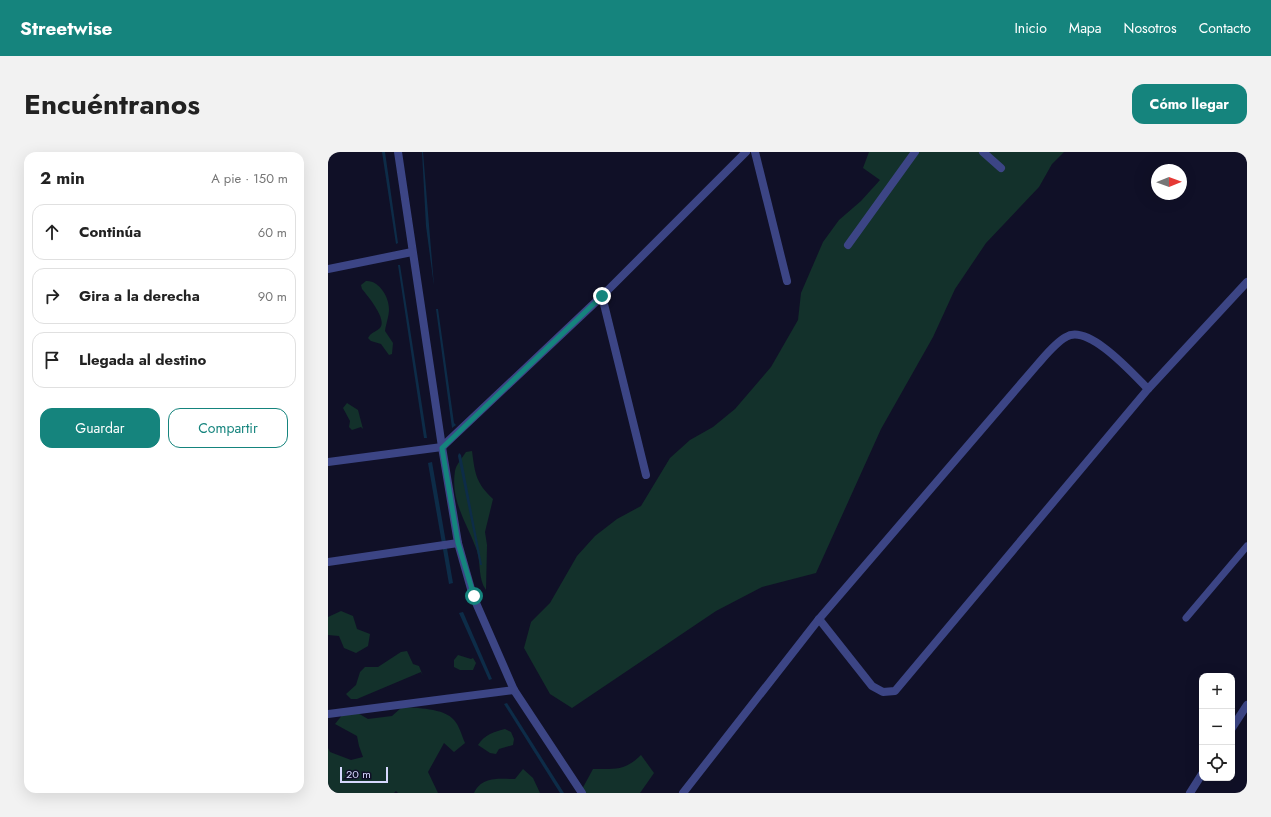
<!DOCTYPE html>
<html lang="es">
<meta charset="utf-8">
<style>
body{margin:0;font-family:Jost,sans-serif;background:#f2f2f2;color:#222}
.controls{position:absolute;right:12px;bottom:12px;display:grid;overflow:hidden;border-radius:8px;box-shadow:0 4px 16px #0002}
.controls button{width:36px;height:36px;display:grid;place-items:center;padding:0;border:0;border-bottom:1px solid #e0e0e0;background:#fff;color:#222;font:20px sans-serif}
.compass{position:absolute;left:823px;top:12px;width:36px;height:36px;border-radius:50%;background:#fff;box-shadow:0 4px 16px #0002;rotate:89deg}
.scale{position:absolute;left:12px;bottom:10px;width:48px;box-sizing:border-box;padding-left:4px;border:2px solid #d6d8fe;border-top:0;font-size:11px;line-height:14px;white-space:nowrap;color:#d6d8fe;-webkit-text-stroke:3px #101027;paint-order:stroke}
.stop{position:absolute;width:12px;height:12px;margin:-9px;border:3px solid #15847d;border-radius:50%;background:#fff}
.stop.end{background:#15847d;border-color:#fff;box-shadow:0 1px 4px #0008}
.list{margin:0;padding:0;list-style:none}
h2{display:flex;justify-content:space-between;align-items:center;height:52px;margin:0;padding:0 16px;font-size:17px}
h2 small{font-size:13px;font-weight:400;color:#767676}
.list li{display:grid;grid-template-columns:26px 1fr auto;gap:12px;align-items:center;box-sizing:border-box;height:56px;margin:0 8px 8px;padding:0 8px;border:1px solid #e0e0e0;border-radius:12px}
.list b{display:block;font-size:15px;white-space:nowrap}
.list em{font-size:13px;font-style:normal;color:#767676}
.actions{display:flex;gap:8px;padding:12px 16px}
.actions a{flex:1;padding:9px 0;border:1px solid #15847d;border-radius:12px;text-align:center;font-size:14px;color:#15847d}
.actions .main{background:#15847d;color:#fff}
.icon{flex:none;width:22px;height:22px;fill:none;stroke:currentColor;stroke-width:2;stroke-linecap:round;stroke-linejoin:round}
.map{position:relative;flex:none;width:919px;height:641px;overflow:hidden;border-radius:12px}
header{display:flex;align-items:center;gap:24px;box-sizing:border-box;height:56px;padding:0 20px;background:#15847d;color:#fff}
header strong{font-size:19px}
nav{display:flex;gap:22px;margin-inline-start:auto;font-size:14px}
.intro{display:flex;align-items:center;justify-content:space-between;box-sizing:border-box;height:96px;padding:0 24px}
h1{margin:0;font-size:28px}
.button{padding:10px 18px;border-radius:12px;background:#15847d;color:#fff;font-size:14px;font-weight:700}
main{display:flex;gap:24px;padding:0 24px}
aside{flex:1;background:#fff;border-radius:12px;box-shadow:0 4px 16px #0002}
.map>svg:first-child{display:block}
.green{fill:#13312b}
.water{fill:#0d2c48}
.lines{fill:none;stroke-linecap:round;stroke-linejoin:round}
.lane{stroke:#3c4585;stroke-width:7}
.street{stroke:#3c4585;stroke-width:8}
.route{stroke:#15847d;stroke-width:5}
</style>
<header>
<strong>Streetwise</strong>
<nav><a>Inicio</a><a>Mapa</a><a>Nosotros</a><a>Contacto</a></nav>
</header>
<div class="intro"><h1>Encuéntranos</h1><a class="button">Cómo llegar</a></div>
<main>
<aside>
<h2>2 min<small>A pie · 150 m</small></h2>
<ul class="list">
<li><svg class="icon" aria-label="ahead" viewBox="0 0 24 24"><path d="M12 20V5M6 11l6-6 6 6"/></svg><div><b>Continúa</b></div><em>60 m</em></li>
<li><svg class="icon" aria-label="right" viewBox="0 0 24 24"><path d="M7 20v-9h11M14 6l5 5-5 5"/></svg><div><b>Gira a la derecha</b></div><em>90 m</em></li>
<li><svg class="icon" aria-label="arrive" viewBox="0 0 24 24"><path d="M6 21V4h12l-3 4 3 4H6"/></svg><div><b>Llegada al destino</b></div></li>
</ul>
<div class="actions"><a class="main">Guardar</a><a>Compartir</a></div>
</aside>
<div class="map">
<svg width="919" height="641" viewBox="0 0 919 641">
<rect width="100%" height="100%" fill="#101027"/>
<g class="green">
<path d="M541,0H736L724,12L711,35L658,91L627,137L605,185L553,277L488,421L434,435L388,459L244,556L222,542L196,496L203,470L222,451L249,404L267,384L289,367L313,354L342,306L362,288L385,275L407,257L443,215L470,168L473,141L495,90L511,68L533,49L552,28L535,16Z"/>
<path d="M38,129C51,128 61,145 61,157C61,164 58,172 57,179L65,191L64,202L61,203L53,192L43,189L40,186L42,183C45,180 49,179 52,176C60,168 39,143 34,137L33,133Z"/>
<path d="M19,251L30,258L35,277L33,275L24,278L21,275L22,269L15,256Z"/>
<path d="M144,299C147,322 148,331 165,347L157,380L159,393L158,438C150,427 153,412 149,399C140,372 122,350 127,319C128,313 134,306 138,300Z"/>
<path d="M13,459L25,464L29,477L42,482L40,494L28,501L16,496L11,484L0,483V465Z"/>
<path d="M79,499L85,512L91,514L95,524L93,520L29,547H23L18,542L28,533L32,520L37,515H50L73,500Z"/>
<path d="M130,503L143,507L145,506L148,511L145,518H132L126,515V508Z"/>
<path d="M74,555C88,556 116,556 126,568C131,573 134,584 137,591L126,600L116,591L100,620L110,641H70L68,639L66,641H0V596L2,600L23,608L35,605L31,594L29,584L7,572L15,562L28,560L40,567L64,564Z"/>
<path d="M177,577L183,580L186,587L185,593L171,597L168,602L162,601L150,593C157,582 166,580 177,577Z"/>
<path d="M313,603L326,621L312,641H252L265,617C287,617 297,619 313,603Z"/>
<path d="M195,617L205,626L212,641H146C154,624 171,627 187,627Z"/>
</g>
<g class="water">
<path d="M54,0H57L70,91L68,92Z"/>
<path d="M94,0H95L106,134L98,74Z"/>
<path d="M70,113H72L99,286H96Z"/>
<path d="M108,157H110L126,271L128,273L124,276Z"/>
<path d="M131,301L133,303L154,413H152L130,304Z"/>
<path d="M104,310L125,431L121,432L100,311Z"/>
<path d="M135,460L164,527L161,528L131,461Z"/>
<path d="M179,551L236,641H232L176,552Z"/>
</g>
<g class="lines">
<path class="lane" d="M858,466L919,394"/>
<g class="street">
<path d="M70,0L114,295L130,391L145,444L186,538L254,641"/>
<path d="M427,0L459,129"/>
<path d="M655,0L673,16"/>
<path d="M520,93L587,0"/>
<path d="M0,117L84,100"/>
<path d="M274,144L318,323"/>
<path d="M0,310L114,295L274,144L418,0"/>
<path d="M0,410L130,391"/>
<path d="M491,467L544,534L555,540L567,539L820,237L919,130"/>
<path d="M0,562L186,538"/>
<path d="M904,576L919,553"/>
<path d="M355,641L491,467L709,213C717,204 727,191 738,185C760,171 805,222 820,237"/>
<path d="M862,641L874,622"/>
</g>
</g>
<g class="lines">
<path class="route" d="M146,444L130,391L114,296L274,144"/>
</g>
</svg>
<div class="controls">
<button>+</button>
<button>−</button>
<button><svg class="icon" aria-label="locate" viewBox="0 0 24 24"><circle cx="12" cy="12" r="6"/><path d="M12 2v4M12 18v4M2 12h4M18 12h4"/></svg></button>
</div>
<svg class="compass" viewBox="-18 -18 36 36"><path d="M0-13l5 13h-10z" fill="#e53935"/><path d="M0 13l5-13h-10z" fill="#767676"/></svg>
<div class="scale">20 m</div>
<div class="stop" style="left:146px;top:444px"></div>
<div class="stop end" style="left:274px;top:144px"></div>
</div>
</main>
